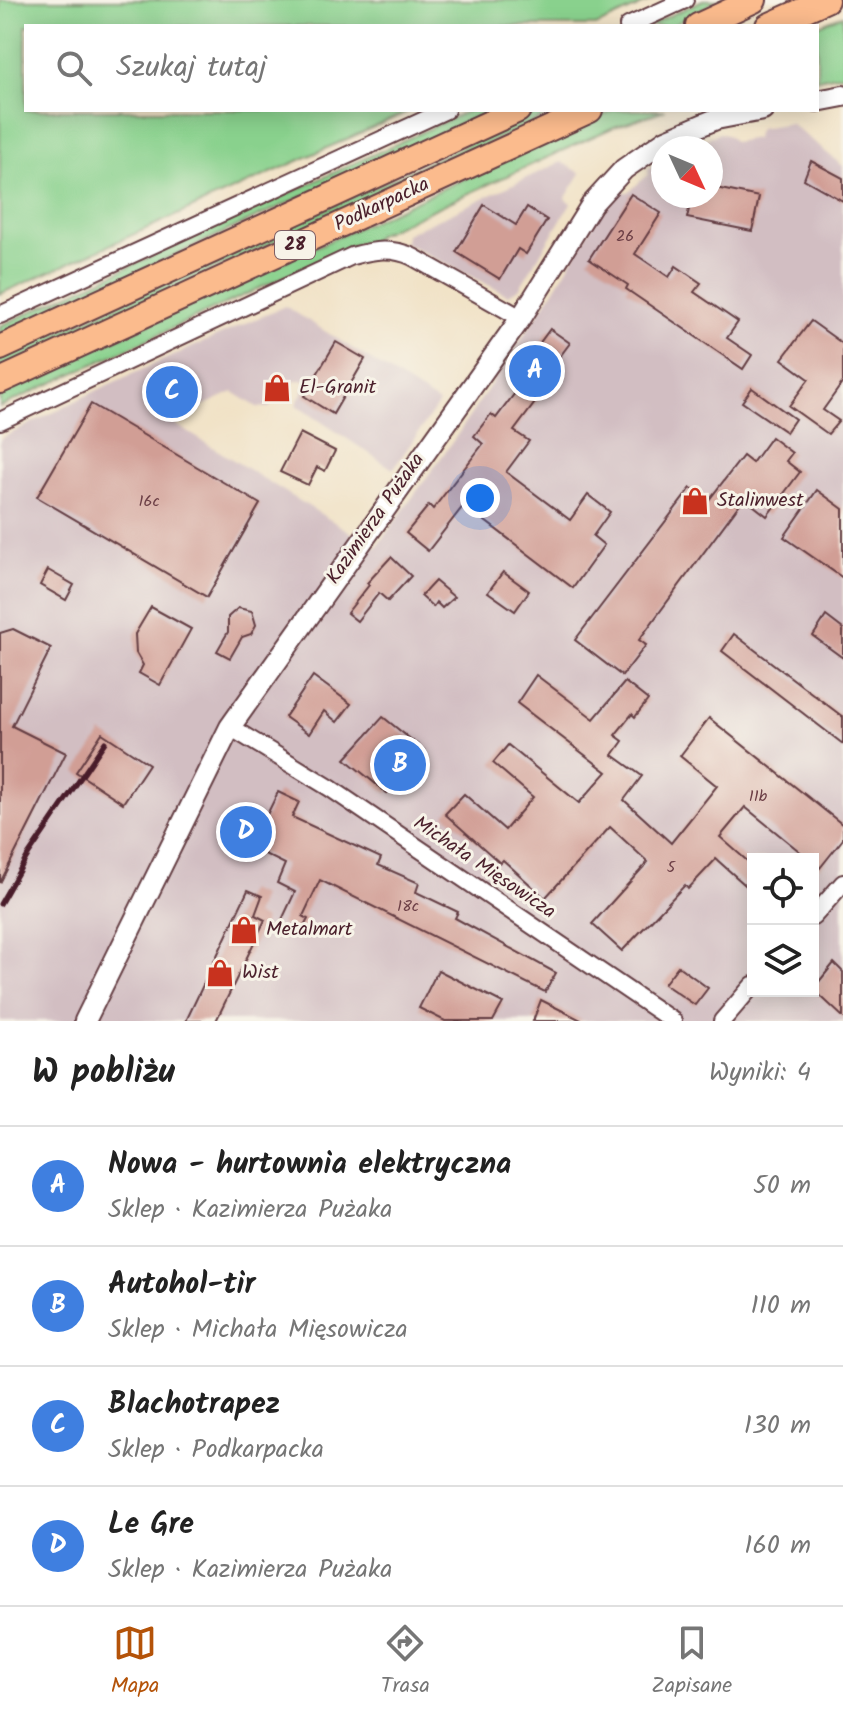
<!DOCTYPE html>
<html lang="pl">
<meta charset="utf-8">
<style>
body{margin:0;font-family:Kalam,sans-serif;background:#f6f6f6;color:#222}
.controls{position:absolute;right:24px;bottom:24px;display:grid;overflow:hidden;border-radius:0px;box-shadow:0 4px 20px #0003}
.controls button{width:72px;height:72px;display:grid;place-items:center;padding:0;border:0;border-bottom:2px solid #e0e0e0;background:#fff;color:#222;font:40px sans-serif}
.compass{position:absolute;left:651px;top:136px;width:72px;height:72px;border-radius:50%;background:#fff;box-shadow:0 4px 20px #0003;rotate:134deg}
.you{position:absolute;left:480px;top:498px;width:28px;height:28px;margin:-20px;border:6px solid #fff;border-radius:50%;background:#1a73e8;box-shadow:0 0 0 12px #1a73e833}
.badge{display:grid;place-items:center;width:52px;height:52px;border-radius:50%;background:#b45309;color:#fff;font-size:26px;font-weight:700}
.pin{position:absolute;translate:-50% -50%;border:4px solid #fff;box-shadow:0 2px 8px #0006}
.list{margin:0;padding:0;list-style:none}
h2{display:flex;justify-content:space-between;align-items:center;height:104px;margin:0;padding:0 32px;font-size:34px}
h2 small{font-size:26px;font-weight:400;color:#767676}
.list li{display:grid;grid-template-columns:52px 1fr auto;gap:24px;align-items:center;box-sizing:border-box;height:120px;padding:0 32px;border-top:2px solid #e0e0e0}
.list b{display:block;font-size:30px;white-space:nowrap}
.list p{margin:0;font-size:26px;white-space:nowrap;color:#767676}
.list em{font-size:26px;font-style:normal;color:#767676}
.icon{flex:none;width:44px;height:44px;fill:none;stroke:currentColor;stroke-width:2;stroke-linecap:round;stroke-linejoin:round}
.map{position:relative;flex:none;width:843px;height:1021px;overflow:hidden}
.search{position:absolute;background:#fff;box-shadow:0 4px 20px #0003;left:24px;right:24px;top:24px;height:88px;display:flex;align-items:center;gap:20px;box-sizing:border-box;padding:0 28px;border-radius:0px;color:#767676;font-size:30px}
.sheet{height:584px;background:#fff}
nav{display:flex;justify-content:space-around;align-items:center;box-sizing:border-box;height:112px;border-top:2px solid #e0e0e0;background:#fff;font-size:22px;color:#767676}
nav a{display:grid;justify-items:center;gap:4px}
nav .on{color:#b45309}
.map>svg:first-child{display:block}
.industrial{fill:#d2bec2;fill-rule:evenodd}
.green{fill:#89d18d;stroke:#6a785c;stroke-width:2}
.building{fill:#d19e95}
.lines{fill:none;stroke-linecap:round;stroke-linejoin:round}
.minor-casing{stroke:#633c42;stroke-width:20}
.tertiary-casing{stroke:#633c42;stroke-width:24}
.primary-casing{stroke:#633c42;stroke-width:28}
.minor{stroke:#fff;stroke-width:16}
.tertiary{stroke:#fff;stroke-width:20}
.primary{stroke:#fbbb8d;stroke-width:24}
.rail{stroke:#4a1f2b;stroke-width:5}
.labels{text-anchor:middle;dominant-baseline:central;stroke-width:6;stroke-linejoin:round;paint-order:stroke}
.number-label{font-size:16px;fill:#6c3f46}
.shield{fill:#f7f3e8;stroke:#7e5f64;stroke-width:2}
.shield-label{font-size:18px;font-weight:bold;fill:#4a1f2b}
.street-label{font-size:20px;fill:#4a1f2b;stroke:#f7f3e8}
.poi-label{font-size:20px;fill:#4a1f2b;stroke:#f7f3e8;text-anchor:start}
</style>
<div class="map">
<svg width="843" height="1021" viewBox="0 0 843 1021">
<rect width="100%" height="100%" fill="#f7f3e8"/>
<filter id="ink" filterUnits="userSpaceOnUse"><feTurbulence type="fractalNoise" baseFrequency=".0125" numOctaves="2"/><feDisplacementMap in="SourceGraphic" scale="16" xChannelSelector="R" yChannelSelector="G"/><feConvolveMatrix kernelMatrix="1 2 1 2 8 2 1 2 1" color-interpolation-filters="sRGB"/></filter>
<filter id="wash" filterUnits="userSpaceOnUse"><feTurbulence type="fractalNoise" baseFrequency=".006" numOctaves="4" result="noise"/><feDisplacementMap in="SourceGraphic" scale="32" xChannelSelector="R" yChannelSelector="G"/><feGaussianBlur stdDeviation="1.8" result="paint"/><feColorMatrix in="noise" values="0 0 0 0 0 0 0 0 0 0 0 0 0 0 0 0 0 1.4 0 .05"/><feComposite in="paint" operator="in"/></filter>
<g filter="url(#wash)">
<rect width="100%" height="100%" fill="#f1e2c6"/>
<g class="industrial">
<path d="M790,123L843,166V1021H0V439L110,384L285,306L439,403L393,469L296,405L308,381L297,380L286,387L269,408L257,407L233,392L170,421L376,548L453,441L553,292L597,218L622,192H628L648,175V169L663,160V196H711V148H683L720,133L729,136L734,142L755,138L759,128ZM753,859H813V991H753Z"/>
<path d="M561,162L581,173L565,199L571,203L519,289L508,295L405,243L406,234Z"/>
</g>
<g class="green">
<path d="M0,0H653L596,26H26V110H412L0,294Z"/>
<path d="M703,0H717L672,26H648Z"/>
<path d="M843,15V74L817,79V26Z"/>
<path d="M470,110H491L0,335V326Z"/>
<path d="M542,110H560L0,368V359Z"/>
<path d="M614,110H665L614,127L377,235L372,241L358,243L0,407V392Z"/>
</g>
<g id="blocks">
<g class="building">
<path d="M811,161L843,178V201L804,179Z"/>
<path d="M711,187L759,197L752,231L687,218L692,196H711Z"/>
<path d="M631,194L661,213L635,254L669,277L676,266L701,283L694,292L738,322L727,338L752,355L743,369L626,289L628,285L589,259Z"/>
<path d="M484,205L516,225L527,207L547,220L526,254L518,249L500,279L456,252Z"/>
<path d="M811,321L843,344V382L823,410L839,421L828,434L789,406L809,379L782,359Z"/>
<path d="M550,329L570,343L552,367L558,372L514,431L529,441L506,472L570,520L588,495L610,512L593,536L604,545L573,588L464,505L428,551L406,533L429,505L433,509L483,444L474,436L491,414L496,418L521,385L513,379Z"/>
<path d="M336,342L365,359L333,414L304,396Z"/>
<path d="M184,373L198,404L184,410L172,378Z"/>
<path d="M752,388L795,419L786,432L742,402Z"/>
<path d="M91,404L260,504L207,597L37,497Z"/>
<path d="M300,433L335,451L325,471L317,467L308,485L280,472Z"/>
<path d="M771,437L792,453L786,461L800,472L767,516L744,498L639,640L646,645L622,676L575,640L691,488L708,501L743,456L752,463Z"/>
<path d="M817,490L843,509V578L784,537Z"/>
<path d="M391,557L411,576L388,601L379,593L357,621L347,613L369,585L367,583Z"/>
<path d="M48,570L74,585L66,600L40,585Z"/>
<path d="M503,572L529,591L515,611L488,592Z"/>
<path d="M435,581L454,597L442,608L436,602L433,607L421,596Z"/>
<path d="M151,607L191,629L160,685L139,673L143,665L136,653L135,634Z"/>
<path d="M238,608L252,611L256,625L251,634L242,637L230,658L217,651L228,632V617Z"/>
<path d="M826,616L843,629V658L813,636Z"/>
<path d="M13,629L51,648L12,726L66,753L0,883V633Z"/>
<path d="M734,634L843,717V744L722,651Z"/>
<path d="M536,675L594,719L625,682L648,700L635,717L632,714L615,735L623,741L613,755L642,776L624,800L671,843L717,786L680,756L709,718L843,825V839L820,868L813,859H809L745,807L720,837L753,866V892L716,859L688,889L685,885L622,951L592,924L648,862L610,827L545,898L503,860L500,863L445,814L464,794L505,830L533,797L493,763L508,745L579,803L607,772L517,703Z"/>
<path d="M313,676L351,704L337,722L324,711L309,734L285,717Z"/>
<path d="M383,717L424,750L387,793L345,759Z"/>
<path d="M102,733L149,764L123,803L76,772Z"/>
<path d="M278,792L299,802L292,817L381,858L378,865L419,883L416,892L458,912L455,918L556,973L545,992L320,880L303,916L308,919L300,934L280,924L295,892L277,883L285,864L232,838L239,822L259,831Z"/>
<path d="M248,890L262,896L255,915L265,920L216,1021H186Z"/>
<path d="M834,963L843,972V1017L813,989Z"/>
<path d="M678,966L708,988L695,1005L664,984Z"/>
<path d="M438,970L503,1003L493,1021H445L419,1008Z"/>
<path d="M541,1000L583,1021H533Z"/>
</g>
</g>
</g>
<g filter="url(#ink)">
<use href="#blocks" fill-opacity="0" stroke="#633c42" stroke-width="2"/>
<g class="lines">
<defs>
<g id="minor">
<path d="M628,26L685,0"/>
<path d="M0,315L446,110"/>
<path d="M0,421L352,256C374,250 392,247 413,257L521,318"/>
<path d="M230,727L330,788L673,1021"/>
<path d="M813,917L843,883"/>
<path d="M722,1021L753,985"/>
</g>
<g id="tertiary">
<path d="M817,101L843,96"/>
<path d="M85,1021L230,727L521,318L592,204L624,169L666,140L716,119L763,110"/>
</g>
<g id="primary">
<path d="M698,26L754,0"/>
<path d="M768,26L826,0"/>
<path d="M0,348L518,110"/>
<path d="M0,381L590,110"/>
</g>
</defs>
<use href="#minor" class="minor-casing"/>
<use href="#tertiary" class="tertiary-casing"/>
<use href="#primary" class="primary-casing"/>
<use href="#minor" class="minor"/>
<use href="#tertiary" class="tertiary"/>
<use href="#primary" class="primary"/>
<path class="rail" d="M0,904L27,857L105,742"/>
</g>
</g>
<defs>
<symbol id="shop-bare" viewBox="-9 -9 18 18"><path d="M-5-2.5h2.3a2.7 3.5 0 0 1 5.4 0H5L5.5 6h-11ZM-1.5-2.5h3a1.5 2.3 0 0 0-3 0Z" fill="#c8321e" stroke="#f7f3e8" stroke-width="2.5" paint-order="stroke"/></symbol>
</defs>
<g fill-rule="evenodd">
<use href="#shop-bare" x="257" y="368" width="40" height="40"/>
<use href="#shop-bare" x="675" y="481" width="40" height="40"/>
<use href="#shop-bare" x="224" y="910" width="40" height="40"/>
<use href="#shop-bare" x="200" y="953" width="40" height="40"/>
</g>
<g class="labels">
<g class="number-label">
<text x="625" y="236">26</text>
<text x="149" y="501">16c</text>
<text x="758" y="796">11b</text>
<text x="671" y="867">5</text>
<text x="408" y="906">18c</text>
</g>
<rect class="shield" x="275" y="231" width="40" height="28" rx="6"/>
<g class="shield-label">
<text x="295" y="245">28</text>
</g>
<g class="street-label">
<text transform="translate(382 205) rotate(-25)">Podkarpacka</text>
<text transform="translate(376 519) rotate(-55)">Kazimierza Pużaka</text>
<text transform="translate(484 868) rotate(34)">Michała Mięsowicza</text>
</g>
<g class="poi-label">
<text x="299" y="388">El-Granit</text>
<text x="717" y="501">Stalinwest</text>
<text x="266" y="930">Metalmart</text>
<text x="242" y="973">Wist</text>
</g>
</g>
</svg>
<div class="controls">
<button><svg class="icon" aria-label="locate" viewBox="0 0 24 24"><circle cx="12" cy="12" r="6"/><path d="M12 2v4M12 18v4M2 12h4M18 12h4"/></svg></button>
<button><svg class="icon" aria-label="layers" viewBox="0 0 24 24"><path d="M12 4l9 5-9 5-9-5zM3 14l9 5 9-5"/></svg></button>
</div>
<svg class="compass" viewBox="-18 -18 36 36"><path d="M0-13l5 13h-10z" fill="#e53935"/><path d="M0 13l5-13h-10z" fill="#767676"/></svg>
<div class="you"></div>
<div class="pin badge" style="left:535px;top:371px;background:#3f7fe0">A</div>
<div class="pin badge" style="left:400px;top:765px;background:#3f7fe0">B</div>
<div class="pin badge" style="left:172px;top:392px;background:#3f7fe0">C</div>
<div class="pin badge" style="left:246px;top:832px;background:#3f7fe0">D</div>
<div class="search"><svg class="icon" aria-label="search" viewBox="0 0 24 24"><circle cx="10" cy="10" r="6"/><path d="M15 15l6 6"/></svg>Szukaj tutaj</div>
</div>
<section class="sheet">
<h2>W pobliżu<small>Wyniki: 4</small></h2>
<ul class="list">
<li><span class="badge" style="background:#3f7fe0">A</span><div><b>Nowa - hurtownia elektryczna</b><p>Sklep · Kazimierza Pużaka</p></div><em>50 m</em></li>
<li><span class="badge" style="background:#3f7fe0">B</span><div><b>Autohol-tir</b><p>Sklep · Michała Mięsowicza</p></div><em>110 m</em></li>
<li><span class="badge" style="background:#3f7fe0">C</span><div><b>Blachotrapez</b><p>Sklep · Podkarpacka</p></div><em>130 m</em></li>
<li><span class="badge" style="background:#3f7fe0">D</span><div><b>Le Gre</b><p>Sklep · Kazimierza Pużaka</p></div><em>160 m</em></li>
</ul>
</section>
<nav>
<a class="on"><svg class="icon" aria-label="map" viewBox="0 0 24 24"><path d="M3 6l6-2 6 2 6-2v14l-6 2-6-2-6 2zM9 4v14M15 6v14"/></svg>Mapa</a>
<a><svg class="icon" aria-label="directions" viewBox="0 0 24 24"><path d="M12 3l9 9-9 9-9-9zM9 14v-3h6M13 9l2 2-2 2"/></svg>Trasa</a>
<a><svg class="icon" aria-label="saved" viewBox="0 0 24 24"><path d="M7 4h10v16l-5-4-5 4z"/></svg>Zapisane</a>
</nav>
